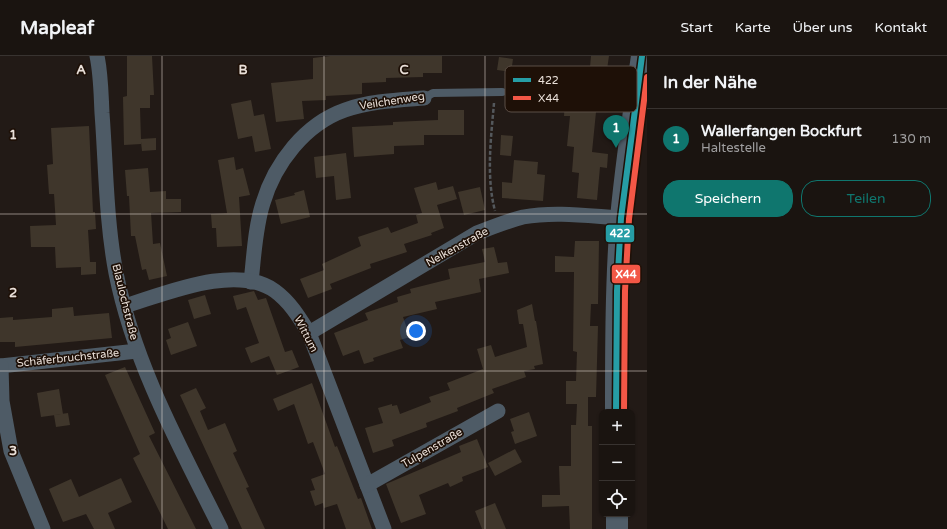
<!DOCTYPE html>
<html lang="de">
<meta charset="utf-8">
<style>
body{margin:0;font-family:"Varela Round",sans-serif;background:#231d19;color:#f1f3f6}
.controls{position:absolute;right:12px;bottom:12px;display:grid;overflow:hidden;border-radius:8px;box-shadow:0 1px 3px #0004}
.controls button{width:36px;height:36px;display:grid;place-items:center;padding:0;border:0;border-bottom:1px solid #383330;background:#1a1410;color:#f1f3f6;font:20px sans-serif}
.you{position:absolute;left:416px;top:275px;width:14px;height:14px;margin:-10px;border:3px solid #fff;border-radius:50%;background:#1a73e8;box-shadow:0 0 0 6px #1a73e833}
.badge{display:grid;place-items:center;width:26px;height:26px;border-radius:50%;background:#0f766e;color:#fff;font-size:13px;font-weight:700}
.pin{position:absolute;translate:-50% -33px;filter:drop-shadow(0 1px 2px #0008)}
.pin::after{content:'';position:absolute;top:21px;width:14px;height:12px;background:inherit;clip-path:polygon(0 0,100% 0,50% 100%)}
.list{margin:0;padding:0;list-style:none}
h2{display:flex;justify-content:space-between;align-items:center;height:52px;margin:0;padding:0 16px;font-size:17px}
h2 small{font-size:13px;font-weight:400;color:#9f9e9f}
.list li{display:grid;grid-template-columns:26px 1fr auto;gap:12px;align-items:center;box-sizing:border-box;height:60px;padding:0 16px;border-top:1px solid #383330}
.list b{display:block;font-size:15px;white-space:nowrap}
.list p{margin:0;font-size:13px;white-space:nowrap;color:#9f9e9f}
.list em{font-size:13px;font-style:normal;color:#9f9e9f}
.actions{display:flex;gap:8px;padding:12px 16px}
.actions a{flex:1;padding:9px 0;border:1px solid #0f766e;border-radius:16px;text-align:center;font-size:14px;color:#0f766e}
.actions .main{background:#0f766e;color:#fff}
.icon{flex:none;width:22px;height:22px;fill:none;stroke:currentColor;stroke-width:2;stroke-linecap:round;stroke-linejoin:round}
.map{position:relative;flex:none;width:647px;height:473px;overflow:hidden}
header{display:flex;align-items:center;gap:24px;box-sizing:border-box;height:56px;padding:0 20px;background:#1a1410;border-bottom:1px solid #383330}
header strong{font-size:19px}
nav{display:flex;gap:22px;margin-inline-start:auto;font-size:14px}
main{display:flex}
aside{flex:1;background:#1a1410}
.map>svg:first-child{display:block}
.building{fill:#3f362b}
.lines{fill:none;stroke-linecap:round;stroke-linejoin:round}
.path{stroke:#54585c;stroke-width:2.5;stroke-dasharray:4 2;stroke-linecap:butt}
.lane{stroke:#4e5b66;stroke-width:8}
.street{stroke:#4e5b66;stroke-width:15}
.secondary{stroke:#505d68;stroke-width:22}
.bus-1-casing{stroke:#1e1007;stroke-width:9}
.bus-2-casing{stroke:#1e1007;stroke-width:9}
.bus-1{stroke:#269da5;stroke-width:6}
.bus-2{stroke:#f35746;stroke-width:6}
.grid{fill:none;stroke:#eae0d9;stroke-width:1;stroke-opacity:0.55}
.labels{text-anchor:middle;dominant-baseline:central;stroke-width:3.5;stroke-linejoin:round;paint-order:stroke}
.street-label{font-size:11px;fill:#eae0d9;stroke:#1e1007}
.key{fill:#1e1007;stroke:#5b4e46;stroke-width:1}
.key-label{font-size:11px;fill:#eae0d9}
.grid-label{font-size:13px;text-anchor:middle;font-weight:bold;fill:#eae0d9;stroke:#1e1007;stroke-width:3.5;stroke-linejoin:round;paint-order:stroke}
.line-badge{stroke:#1e1007;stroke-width:1.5}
.badge-label{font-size:11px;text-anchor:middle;font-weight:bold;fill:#fff}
</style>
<header>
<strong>Mapleaf</strong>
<nav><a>Start</a><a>Karte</a><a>Über uns</a><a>Kontakt</a></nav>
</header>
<main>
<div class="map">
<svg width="647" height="473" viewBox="0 0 647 473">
<rect width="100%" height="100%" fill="#221a16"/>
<g class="building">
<path d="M127,0H152L154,39H150V52H140L141,83L156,82V94L142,95L141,86V88L124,89L123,41L127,40Z"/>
<path d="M330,0H442V17H423V21L386,22V26L362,27V38L326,40V44L302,45L304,63L276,66L271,27L313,23V2Z"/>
<path d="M591,0H609L606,20L609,21L607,47L597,46L592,96L608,98L607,112L600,111L597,144L577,142L579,117L572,116L574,91L567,90L570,60H564L565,42L587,44Z"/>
<path d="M499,1L513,3L512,10L542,15L540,29L549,31L547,45L515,39L517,24L510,23L511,16L497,14Z"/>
<path d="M251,44L254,60L264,58L271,93L255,96L252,80L238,83L231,48Z"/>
<path d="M438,54H464V79H424V89L394,90V98L354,101L352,71L393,69V66L438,64Z"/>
<path d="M89,70L93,156H95L96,173L88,174L90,206H96V218L81,219V211L56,212L55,191H31L30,170L56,169L54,138H49L47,109L53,108L51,72Z"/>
<path d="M501,79L513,80L511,100L500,99Z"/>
<path d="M346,97L351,142L336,144L334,120L316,122L314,101Z"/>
<path d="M234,101L236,114L243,112L250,139L239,141L242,190L217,191L216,172H212L211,158L227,157L218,104Z"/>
<path d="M514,104L538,106L537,118L545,119L543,145L502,142V126L512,127Z"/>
<path d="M148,112L150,136L166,135V143H181V156L151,157L153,188L160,187L167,220L149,224L146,213L142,214L135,180H131L129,140H127L125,114Z"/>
<path d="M436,126L438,134L453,130L457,143L437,149L444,172L431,177L432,179L404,188L407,196L370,208L371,212L330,228L332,233L308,242L300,223L324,214L322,208L361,190L358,181L388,171L391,177L418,167L416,159L422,157L414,132Z"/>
<path d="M480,131L485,154L464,159L458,136Z"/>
<path d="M304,134L310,161L281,168L275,144L295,139L294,137Z"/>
<path d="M575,185H599L598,248H591L590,270H598L596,341H588V370H592V473H570L569,450L542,451V439H560L559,410H571V369H576L577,348H566V325H576L577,296L573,295L574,216H555V200L574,201Z"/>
<path d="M494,191L498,207L507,206L509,217L479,223L481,236L435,246L437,253L403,261L410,281L400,284L403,292L373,302L374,305L364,308L359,294L343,300L334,277L368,264L365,257L398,246L397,241L411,237L410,233L450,223L448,213L485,206L482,193Z"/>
<path d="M254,235L258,244L266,242L285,296L292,294L299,311L277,319L269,300L251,307L245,292L259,287L246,251L237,254L233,240Z"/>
<path d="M205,239L211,258L194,263L188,244Z"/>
<path d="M532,248L535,265H536L543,308L534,310L535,313L524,315L526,321L492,333L494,337L457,352L458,355L426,367L427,371L392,384L394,390L373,397L365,372L383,367L378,352L392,348V350L397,349L400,358L431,346L429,341L450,334L447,327L483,313L477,293L491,289L495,301L527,291L523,268H519L517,254Z"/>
<path d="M73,251L74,260L109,257L112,282L15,291V286H0V262L13,261V264L52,261V253Z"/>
<path d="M188,266L197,290L171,299L166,284L171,282L168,273Z"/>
<path d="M125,311L155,377L149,380L196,473H168L133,402L140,398L105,319Z"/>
<path d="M312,327L335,391L337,390L358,443L361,442L372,473H346L337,448L324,452L323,447L315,450L310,435L315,434L311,423L325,418L313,386L308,388L294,348L278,355L273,343Z"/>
<path d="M196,332L206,352L200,355L208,374L225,367L237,395L233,397L249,431L246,432L265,473H242L180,339Z"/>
<path d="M59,333L63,358L41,361L37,337Z"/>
<path d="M529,356L537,380L515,388L511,376L514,375L510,363Z"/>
<path d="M68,357L70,369L56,371L54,359Z"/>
<path d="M477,383L488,411L462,421L463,425L450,431L448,427L419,439L426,458L401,467L386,428L461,396L459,390Z"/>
<path d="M515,393L522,406L495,420L488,407Z"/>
<path d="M121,422L132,446L108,457L115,473H94L86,458L63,466L49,433L71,423L79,441Z"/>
<path d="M495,447L506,473H482L475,455Z"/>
</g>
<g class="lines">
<path class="path" d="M494,47C491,82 486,120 495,155"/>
<path class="lane" d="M424,42L433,37L502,36"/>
<g class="street">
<path d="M97,0C101,19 101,38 102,57C106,110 106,165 116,217C134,308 180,391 221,473"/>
<path d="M251,226C254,200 255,172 263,147C275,107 305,68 345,54C370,45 398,44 424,42"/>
<path d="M125,250C165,238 236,207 275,235C290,246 299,261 309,277L384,473"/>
<path d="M309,277L477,177C492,171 507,165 523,161C555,155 589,160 621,162"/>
<path d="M0,310L137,295"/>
<path d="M1,310L2,345L11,395L43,473"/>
<path d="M367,429L498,355"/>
</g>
<g class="secondary">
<path d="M616,356C616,291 616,227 621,162C626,108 634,54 642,0"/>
<path d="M617,458V473"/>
</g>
<defs>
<path id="bus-1" d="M616,356L617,235L621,162L642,0"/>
<path id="bus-2" d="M624,356L625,235L629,163L647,21"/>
</defs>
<use href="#bus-1" class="bus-1-casing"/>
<use href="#bus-2" class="bus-2-casing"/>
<use href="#bus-1" class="bus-1"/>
<use href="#bus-2" class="bus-2"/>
</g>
<path class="grid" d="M162,0V473M324,0V473M485,0V473M0,158H647M0,315H647"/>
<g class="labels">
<g class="street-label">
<text transform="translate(392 45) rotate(-9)">Veilchenweg</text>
<text transform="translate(457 191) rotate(-29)">Nelkenstraße</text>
<text transform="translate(125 246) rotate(76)">Blaulochstraße</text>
<text transform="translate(306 278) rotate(63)">Wittum</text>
<text transform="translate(68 302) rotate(-6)">Schäferbruchstraße</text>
<text transform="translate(432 392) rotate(-30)">Tulpenstraße</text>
</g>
</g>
<rect x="505" y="10" width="132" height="46" rx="6" class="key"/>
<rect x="513" y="22" width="18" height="4" fill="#269da5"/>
<rect x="513" y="40" width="18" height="4" fill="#f35746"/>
<g class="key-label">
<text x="538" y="28">422</text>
<text x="538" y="46">X44</text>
</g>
<g class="grid-label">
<text x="81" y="18">A</text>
<text x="243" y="18">B</text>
<text x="404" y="18">C</text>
<text x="13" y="83">1</text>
<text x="13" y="241">2</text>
<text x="13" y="399">3</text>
</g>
<g class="line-badge">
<rect x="605" y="168" width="30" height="19" rx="4" fill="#269da5"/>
<rect x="611" y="208" width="30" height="20" rx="4" fill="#f35746"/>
</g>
<g class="badge-label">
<text x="620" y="181">422</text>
<text x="626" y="222">X44</text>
</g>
</svg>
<div class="controls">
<button>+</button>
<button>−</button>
<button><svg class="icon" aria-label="locate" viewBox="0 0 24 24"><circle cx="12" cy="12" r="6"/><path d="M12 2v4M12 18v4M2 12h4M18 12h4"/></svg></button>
</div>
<div class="you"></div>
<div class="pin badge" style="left:616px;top:92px">1</div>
</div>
<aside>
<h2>In der Nähe<small></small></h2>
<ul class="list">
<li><span class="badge">1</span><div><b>Wallerfangen Bockfurt</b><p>Haltestelle</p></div><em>130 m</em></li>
</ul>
<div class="actions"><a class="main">Speichern</a><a>Teilen</a></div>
</aside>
</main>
